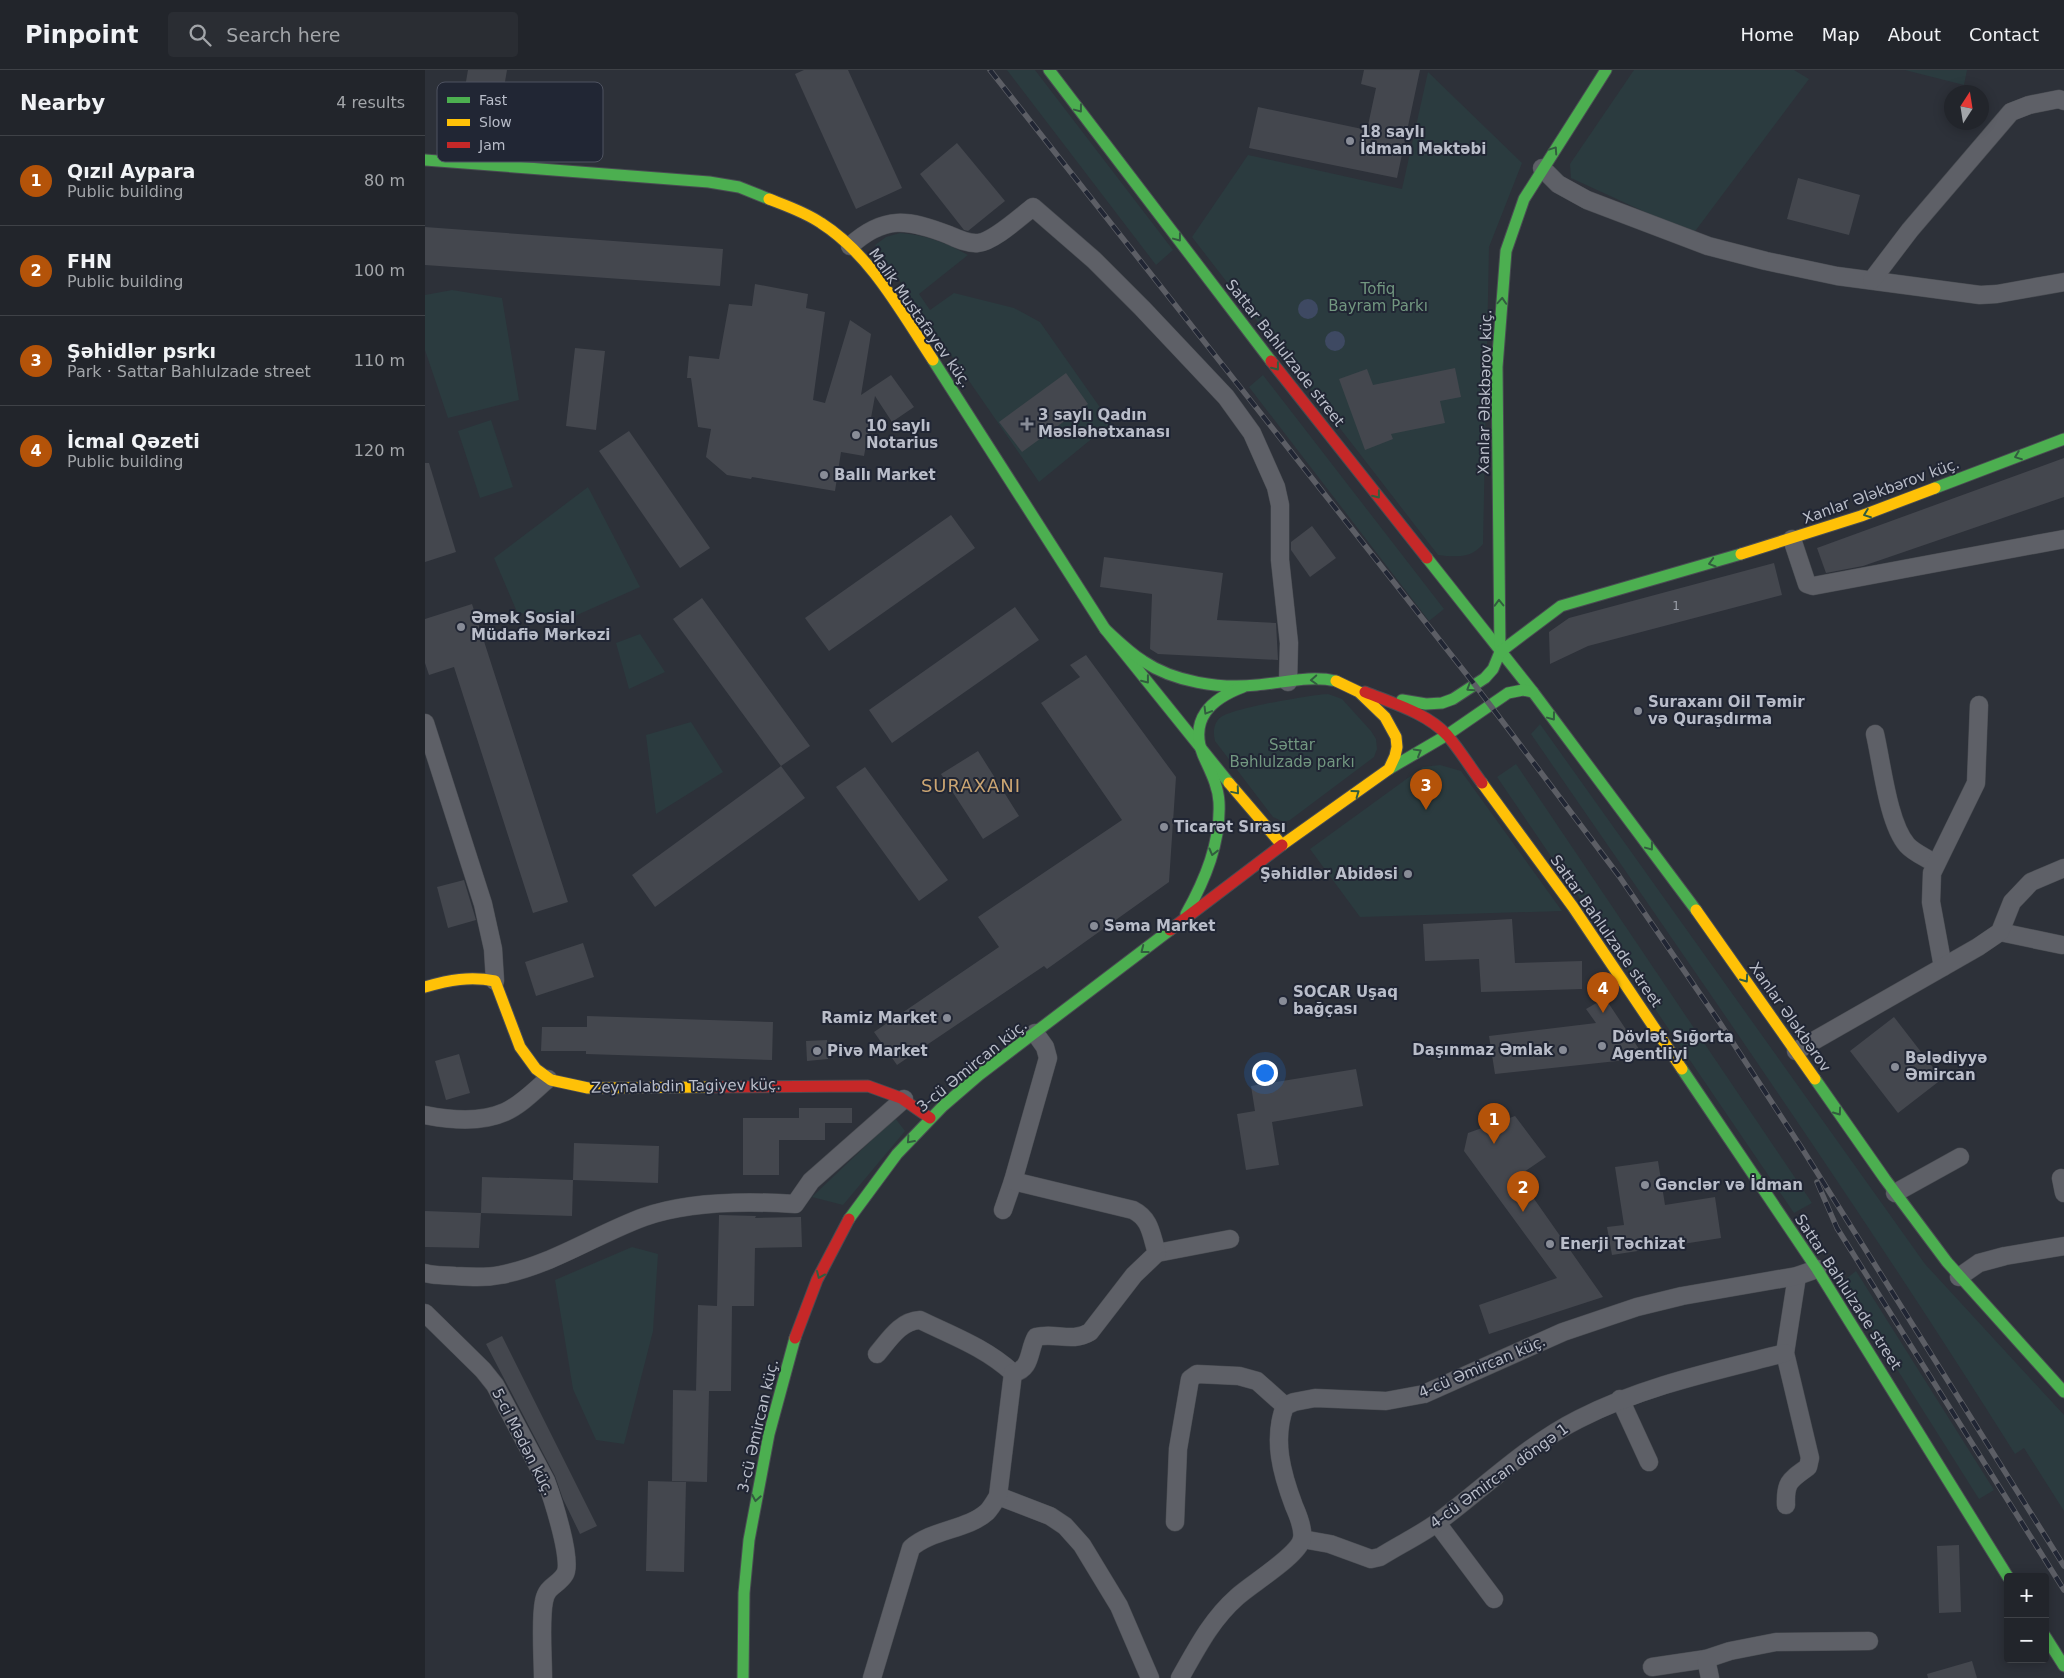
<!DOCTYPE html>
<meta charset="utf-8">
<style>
body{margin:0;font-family:"DejaVu Sans",sans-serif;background:#2a2d33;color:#f1f3f6}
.controls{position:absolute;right:15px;bottom:15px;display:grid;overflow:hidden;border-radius:5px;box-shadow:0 2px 12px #0003}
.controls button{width:45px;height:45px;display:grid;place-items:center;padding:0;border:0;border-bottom:1px solid #3f4247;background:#22252b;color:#f1f3f6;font:25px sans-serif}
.compass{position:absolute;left:1519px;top:15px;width:45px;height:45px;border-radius:50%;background:#22252b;box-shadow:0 2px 12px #0003;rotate:12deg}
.you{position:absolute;left:839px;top:1002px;width:18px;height:18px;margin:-12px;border:4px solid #fff;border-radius:50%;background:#1a73e8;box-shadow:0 0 0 8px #1a73e833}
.badge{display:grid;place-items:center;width:32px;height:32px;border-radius:50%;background:#b45309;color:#fff;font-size:16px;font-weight:700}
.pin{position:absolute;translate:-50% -41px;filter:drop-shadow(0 1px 2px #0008)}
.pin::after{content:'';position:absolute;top:26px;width:18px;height:15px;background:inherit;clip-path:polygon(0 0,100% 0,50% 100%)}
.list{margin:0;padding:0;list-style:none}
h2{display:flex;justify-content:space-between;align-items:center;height:65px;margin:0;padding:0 20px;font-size:21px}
h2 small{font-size:16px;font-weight:400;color:#a2a5a9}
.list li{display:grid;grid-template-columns:32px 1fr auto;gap:15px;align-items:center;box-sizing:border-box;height:90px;padding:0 20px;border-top:1px solid #3f4247}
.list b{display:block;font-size:19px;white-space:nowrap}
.list p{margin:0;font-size:16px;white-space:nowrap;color:#a2a5a9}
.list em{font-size:16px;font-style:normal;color:#a2a5a9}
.icon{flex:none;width:28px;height:28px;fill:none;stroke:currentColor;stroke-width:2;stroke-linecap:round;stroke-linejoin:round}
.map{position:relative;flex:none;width:1639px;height:1608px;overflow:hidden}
header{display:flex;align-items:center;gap:30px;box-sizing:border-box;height:70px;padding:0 25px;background:#22252b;border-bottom:1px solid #3f4247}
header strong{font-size:24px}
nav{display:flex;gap:28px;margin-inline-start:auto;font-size:18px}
.search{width:350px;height:45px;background:#2a2d33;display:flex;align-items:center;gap:12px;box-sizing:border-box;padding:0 18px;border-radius:5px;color:#a2a5a9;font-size:19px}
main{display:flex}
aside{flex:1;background:#22252b}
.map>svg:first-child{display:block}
.green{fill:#2b3b3f}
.water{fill:#3e4962}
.building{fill:#44474e}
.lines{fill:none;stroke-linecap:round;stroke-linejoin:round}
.street-casing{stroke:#494c52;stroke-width:19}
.fast-casing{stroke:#494c52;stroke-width:13}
.slow-casing{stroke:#494c52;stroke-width:13}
.jam-casing{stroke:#494c52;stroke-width:13}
.street{stroke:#5e6067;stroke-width:18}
.fast{stroke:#4caf50;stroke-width:11}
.slow{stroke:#ffc107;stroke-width:11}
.jam{stroke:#c62828;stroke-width:11}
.rail-casing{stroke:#5c5e65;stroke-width:5.5}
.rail{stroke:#212634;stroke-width:4;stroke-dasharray:11;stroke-linecap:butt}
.oneway{stroke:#325d3f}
.poi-dot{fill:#888c97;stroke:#212634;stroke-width:2}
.labels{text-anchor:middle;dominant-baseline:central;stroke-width:4;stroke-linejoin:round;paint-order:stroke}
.number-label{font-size:12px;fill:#9ca0aa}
.poi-label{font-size:15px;font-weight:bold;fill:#b9bdc9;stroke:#212634;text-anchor:start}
.park-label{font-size:15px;fill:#729780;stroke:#212634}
.street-label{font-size:15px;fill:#b9bdc9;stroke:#212634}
.quarter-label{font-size:18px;letter-spacing:1px;fill:#cba572;stroke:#212634}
.key{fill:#212634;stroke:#4f5361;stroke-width:1}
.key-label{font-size:14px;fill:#b9bdc9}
</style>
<header>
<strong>Pinpoint</strong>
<div class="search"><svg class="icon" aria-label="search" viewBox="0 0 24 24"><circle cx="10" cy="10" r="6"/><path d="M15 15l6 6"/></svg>Search here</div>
<nav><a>Home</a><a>Map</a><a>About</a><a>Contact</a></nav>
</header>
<main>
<aside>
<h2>Nearby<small>4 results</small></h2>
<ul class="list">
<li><span class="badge">1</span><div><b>Qızıl Aypara</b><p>Public building</p></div><em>80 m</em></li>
<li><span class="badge">2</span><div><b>FHN</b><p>Public building</p></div><em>100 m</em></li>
<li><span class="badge">3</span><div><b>Şəhidlər psrkı</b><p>Park · Sattar Bahlulzade street</p></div><em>110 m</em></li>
<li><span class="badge">4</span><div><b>İcmal Qəzeti</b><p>Public building</p></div><em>120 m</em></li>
</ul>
</aside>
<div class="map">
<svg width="1639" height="1608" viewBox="0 0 1639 1608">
<rect width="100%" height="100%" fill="#2d3139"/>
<g class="green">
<path d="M582,0H610L748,180L731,195Z"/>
<path d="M1209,0H1369L1384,9L1268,164L1146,108L1145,94Z"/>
<path d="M1480,0H1542L1539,15Z"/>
<path d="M1003,2L1097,93L1064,177L1058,474C1046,489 1030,487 1013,485L767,167L823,85L977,119Z"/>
<path d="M475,163C501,165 520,172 543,185L494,224L505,240L529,223L589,238L615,252L686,353L614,412L450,175L461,167Z"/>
<path d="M27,220L77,228L94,330L23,348L0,280V225Z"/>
<path d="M838,305L1019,539L1004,551L824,317Z"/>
<path d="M66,350L88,417L55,428L33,361Z"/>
<path d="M163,417L215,517L134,553L92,542L69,488Z"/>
<path d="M215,564L240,602L204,619L191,573Z"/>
<path d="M903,624L917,629L946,661L951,669L952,679L949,687L865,750L859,752L848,747L790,671C788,663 788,653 796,647C809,638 885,625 903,624Z"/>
<path d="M266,652L298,702L231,744L221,665Z"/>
<path d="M1115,654L1500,1194L1639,1345V1441L1599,1378L1590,1384C1436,1139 1270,902 1106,664Z"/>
<path d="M1091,694L1387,1133L1369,1143L1072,707Z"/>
<path d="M1015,695L1036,701L1137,841L935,847L885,779L998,697Z"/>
<path d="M470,1048L480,1061L418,1135L387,1127Z"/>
<path d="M207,1177L233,1184L228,1261L199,1374L171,1370L148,1319L130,1210Z"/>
<path d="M1431,1201L1569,1420L1554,1429L1417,1212Z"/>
</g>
<g class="water">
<circle cx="883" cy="239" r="10"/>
<circle cx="910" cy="271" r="10"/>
</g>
<g class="building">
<path d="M43,0H82L71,64L33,58Z"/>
<path d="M379,0H423L477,118L431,139L370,4Z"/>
<path d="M939,0H995L972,108L824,78L833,37L942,60L951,18L936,14Z"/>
<path d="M532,73L580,131L543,161L539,160L495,104Z"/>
<path d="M1373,108L1435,125L1424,165L1362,149Z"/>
<path d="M0,157L298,179L295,216L0,195Z"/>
<path d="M330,214L383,224L381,238L400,242L388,330L400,333L425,250L446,264L436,325L466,305L489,337L467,352L450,326L439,386L416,382L410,421L327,407L326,409L302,405L281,387L286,359L273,357L266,308H262L264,286L294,289L304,234L327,236Z"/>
<path d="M150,278L180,281L171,360L141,356Z"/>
<path d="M1030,298L1036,327L1015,331L1020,353L966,364L968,369L940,380L914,309L942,299L948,315Z"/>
<path d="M641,303L663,334L597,382L574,352Z"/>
<path d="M204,361L285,478L255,498L174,381Z"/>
<path d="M1639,388V427L1438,496L1401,503L1392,478Z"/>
<path d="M0,393H4L31,482L0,492Z"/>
<path d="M526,445L550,478L404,581L380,548Z"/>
<path d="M887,456L911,488L885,507L866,480V472Z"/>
<path d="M679,487L798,503L792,550L851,553L853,590L733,584L725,579L727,524L675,517Z"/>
<path d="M1349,493L1357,525L1163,576L1125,594L1124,562L1144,548Z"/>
<path d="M277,528L385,676L356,696L248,549Z"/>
<path d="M47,534L143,832L108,843L29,597L4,605L0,593V549Z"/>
<path d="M590,537L614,570L467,673L444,640Z"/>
<path d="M661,585L751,707L744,812L622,899L619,896L472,995L449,962L574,877L553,847L697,750L616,633L655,607L645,595Z"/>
<path d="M553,681L594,746L558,769L516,704Z"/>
<path d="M356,696L380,728L230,837L207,805Z"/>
<path d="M440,697L523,810L494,831L411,717Z"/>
<path d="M39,810L51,850L23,858L12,817Z"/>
<path d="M1087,849L1090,893L1157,891V919L1056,922L1054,889L1000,891L998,854Z"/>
<path d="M158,873L169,907L111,926L100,892Z"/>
<path d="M1180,928L1220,988L1070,1004L1064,966L1171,953L1161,939Z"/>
<path d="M162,946L348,952L347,990L161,984V981H116L117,957H162Z"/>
<path d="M1469,947L1517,1009L1473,1043L1425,981Z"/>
<path d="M402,970L403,989L382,991L381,971Z"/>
<path d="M34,984L45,1023L21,1030L10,991Z"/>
<path d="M931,999L938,1036L847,1052L854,1095L821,1100L812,1044L830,1041L826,1016Z"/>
<path d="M374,1038H427V1053H400V1070H354V1105H318V1048H374Z"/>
<path d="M1090,1046L1121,1087L1093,1106L1178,1227L1064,1264L1054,1235L1132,1208L1039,1081L1043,1063Z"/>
<path d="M149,1073L234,1076L233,1113L148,1110Z"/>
<path d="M1233,1091L1240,1135L1290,1127L1296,1168L1187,1185L1182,1157L1199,1155L1190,1097Z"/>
<path d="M57,1107L148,1110L147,1146L56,1143Z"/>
<path d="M0,1141L56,1143L54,1178L0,1177Z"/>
<path d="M294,1145L331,1146L330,1148L376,1147L377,1177L330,1178L329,1236H307L306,1321H271L273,1235L292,1236Z"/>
<path d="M77,1266L172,1456L155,1464L138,1429L130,1406L61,1274Z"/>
<path d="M248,1320L284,1321L282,1412L247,1411Z"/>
<path d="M223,1411L261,1412L259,1502L221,1501Z"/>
<path d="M1534,1475L1536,1542L1514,1543L1512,1476Z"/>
<path d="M1547,1591L1552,1608H1503L1502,1604Z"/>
</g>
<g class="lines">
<defs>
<g id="street">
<path d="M1117,98L1133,114L1162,130L1283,176L1341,191L1412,206L1555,225L1572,224L1639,212"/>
<path d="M425,176C459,145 483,149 524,165C533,169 543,174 553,173C568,172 595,147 608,137L669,190L717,238L801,327L827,363L851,417L855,435V490L864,573L863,612"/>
<path d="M1447,210L1485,160L1586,42L1604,35L1634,29L1639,31"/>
<path d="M1367,469L1382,514L1388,516L1639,469"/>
<path d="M0,653L58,834L68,879L70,911"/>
<path d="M1450,664C1457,694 1463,753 1482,775C1489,783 1502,788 1511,794"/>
<path d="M1575,862L1637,875"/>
<path d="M1518,897L1506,832L1507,803L1551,713L1554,635"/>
<path d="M1371,981L1553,877L1575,862L1587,832L1606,812L1639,798"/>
<path d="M0,1045C26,1050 55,1053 80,1042C96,1035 110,1020 123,1009"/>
<path d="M1636,1108L1639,1123"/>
<path d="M1470,1123L1535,1087"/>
<path d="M578,1140L588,1111"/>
<path d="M732,1183L805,1169"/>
<path d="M0,1203C10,1206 20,1205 30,1206C45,1207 60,1208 75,1205C125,1196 172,1164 219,1147C264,1131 323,1131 370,1134L386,1111L479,1029"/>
<path d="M1534,1207L1554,1193L1580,1186L1639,1176"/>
<path d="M0,1243L58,1300L70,1315L121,1411C127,1427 148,1491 140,1504C133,1516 122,1515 119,1531C115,1550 118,1587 118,1608"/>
<path d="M452,1284C464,1270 475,1251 495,1250C528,1266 561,1278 588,1303"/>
<path d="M1195,1329L1224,1392"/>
<path d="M573,1426L625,1446L640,1456L657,1475L694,1536L725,1608"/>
<path d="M1361,1435C1360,1412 1365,1410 1383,1397L1385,1388L1360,1283L1372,1206"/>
<path d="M750,1452L753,1379L765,1309L772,1304L814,1306L832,1311L860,1336"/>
<path d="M1012,1453L1069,1529"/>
<path d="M877,1469L905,1474L946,1489L955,1487C974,1475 995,1465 1013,1452C1060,1417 1102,1375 1154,1349C1218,1316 1290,1301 1360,1283"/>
<path d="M1227,1597L1281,1589"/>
<path d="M447,1608L486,1478C508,1459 542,1460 562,1442C566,1438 570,1431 573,1426L588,1303C607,1299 603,1281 611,1267C630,1262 647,1273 665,1262L709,1205L732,1183C726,1165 726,1149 708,1140L588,1111L623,988L620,977L610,963"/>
<path d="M755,1608C772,1578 786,1550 812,1527C826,1514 873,1486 877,1469C879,1459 873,1445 869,1436C857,1404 847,1370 860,1336L869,1332L890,1328L961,1331L999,1324L1138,1262L1212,1237L1257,1226L1372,1206L1392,1199"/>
<path d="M1285,1608L1281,1589L1305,1581L1351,1572L1444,1571"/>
</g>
<g id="fast">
<path d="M624,0L846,291"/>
<path d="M0,90L284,112L314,117L344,129"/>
<path d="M508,290L680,559L804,713"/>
<path d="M1510,418L1639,369"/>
<path d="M1002,488L1108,622L1271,840"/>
<path d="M680,559C692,570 704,582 718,591C749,612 795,619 832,615C858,613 885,605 911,611"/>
<path d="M1075,582L1072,297L1081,181L1099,129L1181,0"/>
<path d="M977,630L1001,634L1017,633L1028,629L1060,608L1068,599L1075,582L1136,536L1316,484"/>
<path d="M964,699L1022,665L1083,623L1098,620L1108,622"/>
<path d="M761,844C780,810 796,772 794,732C793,715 785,701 778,685C764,649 786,629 818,617"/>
<path d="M1257,999L1392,1199L1583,1507"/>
<path d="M1390,1009L1460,1109L1522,1192L1639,1322"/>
<path d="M424,1149L472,1084L518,1036L554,1005L745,860"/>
<path d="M1620,1566L1639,1596"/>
<path d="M318,1608L319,1523L324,1470L344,1364L370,1268"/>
</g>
<g id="slow">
<path d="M344,129C362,136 380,142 396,153C446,185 476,242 508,290"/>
<path d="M1316,484L1436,446L1510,418"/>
<path d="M804,713L857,775L964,699L970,686L972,677L971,667L960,647L934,622L911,611"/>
<path d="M1057,713L1148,837L1257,999"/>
<path d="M1271,840L1390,1009"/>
<path d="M0,917C24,910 45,906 70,911L95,977L111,999L126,1010L163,1018L285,1017"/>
</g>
<g id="jam">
<path d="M846,291L1002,488"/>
<path d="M940,622C967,633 1002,643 1022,665C1035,680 1045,697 1057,713"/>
<path d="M745,860L857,775"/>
<path d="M285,1017L443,1016L476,1028L505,1048"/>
<path d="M370,1268L392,1210L424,1149"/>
</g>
</defs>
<use href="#street" class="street-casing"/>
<use href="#fast" class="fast-casing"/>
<use href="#slow" class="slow-casing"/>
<use href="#jam" class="jam-casing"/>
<use href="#street" class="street"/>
<use href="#fast" class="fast"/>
<use href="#slow" class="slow"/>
<use href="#jam" class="jam"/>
<defs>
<g id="rail">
<path d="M565,0L1050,615L1194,806L1295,953L1378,1080L1639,1496"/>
<path d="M1392,1112L1412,1158L1639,1520"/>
</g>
</defs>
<use href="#rail" class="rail-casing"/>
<use href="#rail" class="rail"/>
</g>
<defs><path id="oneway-chevron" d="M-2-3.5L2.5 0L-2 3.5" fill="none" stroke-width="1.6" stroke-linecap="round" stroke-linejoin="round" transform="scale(1.25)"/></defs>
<g class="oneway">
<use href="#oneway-chevron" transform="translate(654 39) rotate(53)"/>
<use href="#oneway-chevron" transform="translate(1129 80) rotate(-56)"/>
<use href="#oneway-chevron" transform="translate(753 168) rotate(53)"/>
<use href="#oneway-chevron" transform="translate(1077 231) rotate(-86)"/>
<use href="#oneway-chevron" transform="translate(851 297) rotate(52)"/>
<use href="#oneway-chevron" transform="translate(1593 386) rotate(159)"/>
<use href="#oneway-chevron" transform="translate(952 425) rotate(52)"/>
<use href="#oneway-chevron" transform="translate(1442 444) rotate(159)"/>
<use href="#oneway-chevron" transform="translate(1287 493) rotate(164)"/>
<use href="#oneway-chevron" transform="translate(1074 533) rotate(-91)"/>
<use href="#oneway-chevron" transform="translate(721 610) rotate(52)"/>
<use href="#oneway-chevron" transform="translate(889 610) rotate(177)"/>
<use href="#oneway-chevron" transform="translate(1045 618) rotate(147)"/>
<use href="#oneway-chevron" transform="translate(782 641) rotate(121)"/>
<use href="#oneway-chevron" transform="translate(1127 647) rotate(53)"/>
<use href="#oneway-chevron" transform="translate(993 682) rotate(-30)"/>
<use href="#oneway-chevron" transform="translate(811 721) rotate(50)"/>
<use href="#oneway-chevron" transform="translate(931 723) rotate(-36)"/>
<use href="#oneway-chevron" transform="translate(1225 777) rotate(53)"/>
<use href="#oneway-chevron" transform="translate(788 782) rotate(104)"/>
<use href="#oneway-chevron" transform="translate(719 880) rotate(142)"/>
<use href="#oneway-chevron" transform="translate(1320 909) rotate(55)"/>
<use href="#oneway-chevron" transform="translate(1413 1042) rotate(55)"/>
<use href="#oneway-chevron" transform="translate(485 1070) rotate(132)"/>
<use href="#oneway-chevron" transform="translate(395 1205) rotate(114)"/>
<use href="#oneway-chevron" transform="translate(331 1428) rotate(100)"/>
</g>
<g class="poi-dot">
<circle cx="925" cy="71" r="5"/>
<path d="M599.5 346.5h5v5h5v5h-5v5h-5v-5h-5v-5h5z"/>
<circle cx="431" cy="365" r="5"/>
<circle cx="399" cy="405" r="5"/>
<circle cx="36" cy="557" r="5"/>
<circle cx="1213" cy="641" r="5"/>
<circle cx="739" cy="757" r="5"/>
<circle cx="983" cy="804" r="5"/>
<circle cx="669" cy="856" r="5"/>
<circle cx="858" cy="931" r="5"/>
<circle cx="522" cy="948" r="5"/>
<circle cx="1177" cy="976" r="5"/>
<circle cx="1138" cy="980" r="5"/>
<circle cx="392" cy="981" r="5"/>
<circle cx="1470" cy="997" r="5"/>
<circle cx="1220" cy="1115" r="5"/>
<circle cx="1125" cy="1174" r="5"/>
</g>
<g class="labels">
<g class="number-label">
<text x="1251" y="536">1</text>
</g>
<g class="poi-label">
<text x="935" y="62">18 saylı<tspan x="935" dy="17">İdman Məktəbi</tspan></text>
<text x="613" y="345">3 saylı Qadın<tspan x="613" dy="17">Məsləhətxanası</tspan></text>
<text x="441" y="356">10 saylı<tspan x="441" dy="17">Notarius</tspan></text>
<text x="409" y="405">Ballı Market</text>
<text x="46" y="548">Əmək Sosial<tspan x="46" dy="17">Müdafiə Mərkəzi</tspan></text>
<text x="1223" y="632">Suraxanı Oil Təmir<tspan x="1223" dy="17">və Quraşdırma</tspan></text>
<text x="749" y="757">Ticarət Sırası</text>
<text x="973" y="804" text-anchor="end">Şəhidlər Abidəsi</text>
<text x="679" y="856">Səma Market</text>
<text x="868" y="922">SOCAR Uşaq<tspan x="868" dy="17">bağçası</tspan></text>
<text x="512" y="948" text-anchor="end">Ramiz Market</text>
<text x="1187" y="967">Dövlət Sığorta<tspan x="1187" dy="17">Agentliyi</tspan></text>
<text x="1128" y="980" text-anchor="end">Daşınmaz Əmlak</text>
<text x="402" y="981">Pivə Market</text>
<text x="1480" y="988">Bələdiyyə<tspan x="1480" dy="17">Əmircan</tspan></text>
<text x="1230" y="1115">Gənclər və İdman</text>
<text x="1135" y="1174">Enerji Təchizat</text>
</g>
<g class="park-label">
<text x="953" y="219">Tofiq<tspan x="953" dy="17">Bayram Parkı</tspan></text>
<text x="867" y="675">Səttar<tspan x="867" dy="17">Bəhlulzadə parkı</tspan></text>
</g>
<g class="street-label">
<text transform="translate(495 248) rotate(55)">Malik Mustafayev küç.</text>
<text transform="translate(860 283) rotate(52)">Sattar Bahlulzade street</text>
<text transform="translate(1060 322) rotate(-89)">Xanlar Ələkbərov küç.</text>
<text transform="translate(1456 421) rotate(-20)">Xanlar Ələkbərov küç.</text>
<text transform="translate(1181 861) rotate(55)">Sattar Bahlulzade street</text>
<text transform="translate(1365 947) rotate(55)">Xanlar Ələkbərov</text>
<text transform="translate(547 996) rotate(-39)">3-cü Əmircan küç.</text>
<text transform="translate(261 1016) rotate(-1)">Zeynalabdin Tagiyev küç.</text>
<text transform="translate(1423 1222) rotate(57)">Sattar Bahlulzade street</text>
<text transform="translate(1057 1297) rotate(-23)">4-cü Əmircan küç.</text>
<text transform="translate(333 1356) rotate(-77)">3-cü Əmircan küç.</text>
<text transform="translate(98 1372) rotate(63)">5-ci Mədən küç.</text>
<text transform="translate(1074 1406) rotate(-36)">4-cü Əmircan döngə 1</text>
</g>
<g class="quarter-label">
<text x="546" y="715">SURAXANI</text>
</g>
</g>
<rect x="12" y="12" width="166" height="80" rx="8" class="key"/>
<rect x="22" y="27" width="23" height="6" fill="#4caf50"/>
<rect x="22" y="49" width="23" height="7" fill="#ffc107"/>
<rect x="22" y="72" width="23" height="6" fill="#c62828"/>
<g class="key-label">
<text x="54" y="35">Fast</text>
<text x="54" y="57">Slow</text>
<text x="54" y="80">Jam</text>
</g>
</svg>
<div class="controls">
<button>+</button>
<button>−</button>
</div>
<svg class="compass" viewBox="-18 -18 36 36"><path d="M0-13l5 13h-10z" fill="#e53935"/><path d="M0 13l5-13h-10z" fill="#a2a5a9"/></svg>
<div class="you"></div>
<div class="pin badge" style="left:1069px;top:1074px">1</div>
<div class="pin badge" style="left:1098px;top:1142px">2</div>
<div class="pin badge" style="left:1001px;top:740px">3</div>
<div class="pin badge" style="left:1178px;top:943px">4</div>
</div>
</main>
